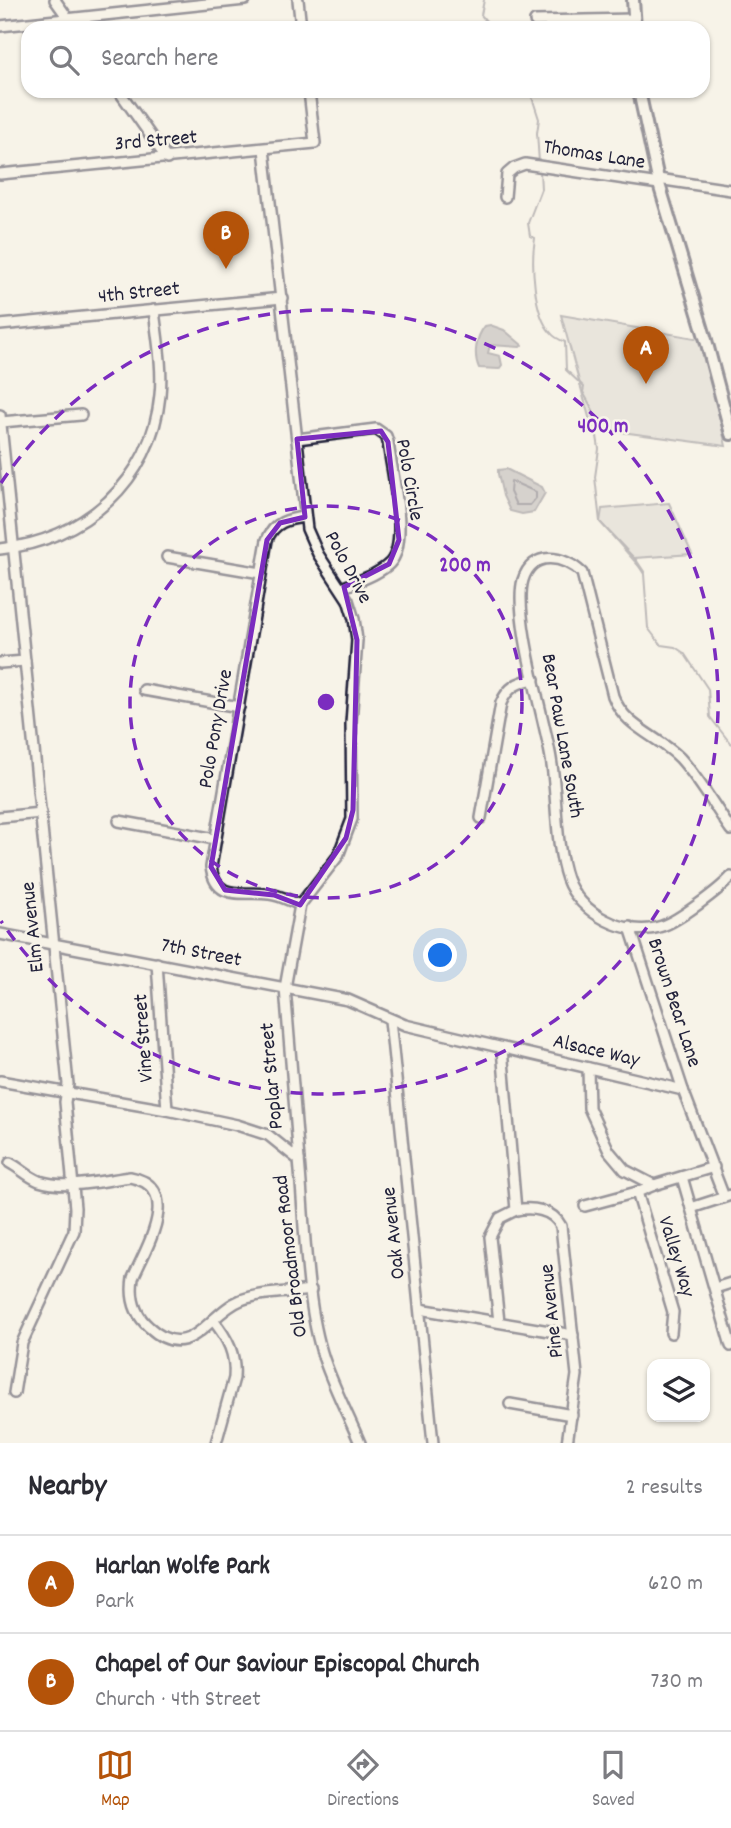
<!DOCTYPE html>
<meta charset="utf-8">
<style>
body{margin:0;font-family:Dekko,sans-serif;background:#f2f2f3;color:#2b2b33}
.controls{position:absolute;right:21px;bottom:21px;display:grid;overflow:hidden;border-radius:14px;box-shadow:0 2px 5px #0004}
.controls button{width:63px;height:63px;display:grid;place-items:center;padding:0;border:0;border-bottom:2px solid #e1e1e2;background:#fff;color:#2b2b33;font:35px sans-serif}
.you{position:absolute;left:441px;top:956px;width:24px;height:24px;margin:-18px;border:5px solid #fff;border-radius:50%;background:#1a73e8;box-shadow:0 0 0 10px #1a73e833}
.badge{display:grid;place-items:center;width:46px;height:46px;border-radius:50%;background:#b45309;color:#fff;font-size:23px;font-weight:700}
.pin{position:absolute;translate:-50% -58px;filter:drop-shadow(0 2px 4px #0008)}
.pin::after{content:'';position:absolute;top:37px;width:24px;height:21px;background:inherit;clip-path:polygon(0 0,100% 0,50% 100%)}
.list{margin:0;padding:0;list-style:none}
h2{display:flex;justify-content:space-between;align-items:center;height:91px;margin:0;padding:0 28px;font-size:30px}
h2 small{font-size:23px;font-weight:400;color:#7c7c81}
.list li{display:grid;grid-template-columns:46px 1fr auto;gap:21px;align-items:center;box-sizing:border-box;height:98px;padding:0 28px;border-top:2px solid #e1e1e2}
.list b{display:block;font-size:26px;white-space:nowrap}
.list p{margin:0;font-size:23px;white-space:nowrap;color:#7c7c81}
.list em{font-size:23px;font-style:normal;color:#7c7c81}
.icon{flex:none;width:38px;height:38px;fill:none;stroke:currentColor;stroke-width:2;stroke-linecap:round;stroke-linejoin:round}
.map{position:relative;flex:none;width:731px;height:1443px;overflow:hidden}
.search{position:absolute;background:#fff;box-shadow:0 2px 5px #0004;left:21px;right:21px;top:21px;height:77px;display:flex;align-items:center;gap:18px;box-sizing:border-box;padding:0 24px;border-radius:21px;color:#7c7c81;font-size:26px}
.sheet{height:287px;background:#fff}
nav{display:flex;justify-content:space-around;align-items:center;box-sizing:border-box;height:98px;border-top:2px solid #e1e1e2;background:#fff;font-size:19px;color:#7c7c81}
nav a{display:grid;justify-items:center;gap:4px}
nav .on{color:#b45309}
.map>svg:first-child{display:block}
.green{fill:#d8d5cf;stroke:#7d7c85;stroke-width:2}
.water{fill:#aeabad;stroke:#76747f;stroke-width:2}
.lines{fill:none;stroke-linecap:round;stroke-linejoin:round}
.shore{stroke:#5a5969;stroke-width:2}
.stream{stroke:#76747f;stroke-width:2}
.minor-casing{stroke:#22223b;stroke-width:14}
.major-casing{stroke:#22223b;stroke-width:16}
.minor{stroke:#f7f3e8;stroke-width:9}
.major{stroke:#f7f3e8;stroke-width:10}
.marked{fill:none;stroke:#7b2cbf;stroke-width:5;stroke-linejoin:round}
.ring{fill:none;stroke:#7b2cbf;stroke-width:3.5;stroke-dasharray:12 9}
.labels{text-anchor:middle;dominant-baseline:central;stroke-width:5;stroke-linejoin:round;paint-order:stroke}
.street-label{font-size:21px;fill:#22223b;stroke:#f7f3e8}
.centre{fill:#7b2cbf;stroke:#f7f3e8;stroke-width:3.5}
.ring-label{font-size:21px;text-anchor:middle;font-weight:bold;fill:#7b2cbf;stroke:#f7f3e8;stroke-width:5;stroke-linejoin:round;paint-order:stroke}
</style>
<div class="map">
<svg width="731" height="1443" viewBox="0 0 731 1443">
<rect width="100%" height="100%" fill="#f7f3e8"/>
<filter id="ink" filterUnits="userSpaceOnUse"><feTurbulence type="fractalNoise" baseFrequency=".0143" numOctaves="2"/><feDisplacementMap in="SourceGraphic" scale="14" xChannelSelector="R" yChannelSelector="G"/><feConvolveMatrix kernelMatrix="1 2 1 2 8 2 1 2 1" color-interpolation-filters="sRGB"/></filter>
<g filter="url(#ink)">
<g class="green">
<path d="M561,315L701,339L726,446L592,428Z"/>
<path d="M669,503L692,554L635,558L645,573L600,522L602,509Z"/>
</g>
<g class="water">
<path d="M490,325L504,330L522,345L520,347L490,345L488,353L500,356L502,365L499,369L479,368C473,355 476,337 485,326Z"/>
<path d="M506,469L542,487L545,493L534,512L522,514L510,511L503,496L498,474V470Z"/>
</g>
<g class="lines">
<path class="shore" d="M511,481L536,492V498L530,505H516L510,492Z"/>
<g class="stream">
<path d="M484,0L481,15L492,28"/>
<path d="M530,91L539,119L537,133L539,162"/>
<path d="M540,171L541,189L528,223L530,236L535,238C531,262 533,314 551,333C554,337 560,340 565,342L566,370L584,387L583,392L593,410L599,449L595,477L600,522L634,558L644,574L648,628L661,645L675,647L684,653L708,689L710,717L731,744"/>
</g>
<defs>
<g id="minor">
<path d="M55,0L75,28"/>
<path d="M298,0L301,28"/>
<path d="M535,21L634,19"/>
<path d="M0,26L245,0"/>
<path d="M119,91L167,159"/>
<path d="M264,149L307,529L318,554L348,600L354,619L357,640L351,723L352,819L338,856L300,905L285,988L299,1160"/>
<path d="M0,174L315,143L309,91"/>
<path d="M658,179L731,190"/>
<path d="M505,197L507,174L514,168L525,164L659,184"/>
<path d="M0,325L282,298"/>
<path d="M0,415L68,1084L65,1102L75,1208L74,1231L22,1343L14,1393"/>
<path d="M1,422L81,415"/>
<path d="M297,439L376,429L386,436L388,442C391,470 410,542 390,563C378,575 357,581 342,588"/>
<path d="M0,549C83,541 152,481 160,395C163,367 157,337 154,310"/>
<path d="M167,557L261,573"/>
<path d="M0,663L25,661"/>
<path d="M144,690L239,707"/>
<path d="M0,817L41,813"/>
<path d="M481,818L501,703C508,687 518,682 534,679"/>
<path d="M119,821L215,839"/>
<path d="M731,830C715,807 699,779 680,758C657,735 625,728 613,696L582,573C564,555 532,550 523,580C513,614 543,714 550,753C558,793 554,841 567,879C579,913 627,939 662,926C678,921 719,890 731,877"/>
<path d="M300,905C290,901 280,895 269,894C244,890 216,903 211,867L267,540C274,522 288,519 305,517"/>
<path d="M630,927L683,1090"/>
<path d="M0,934L348,1000L405,1025L683,1090L724,1197"/>
<path d="M157,963L167,1110"/>
<path d="M390,1020L433,1443"/>
<path d="M588,1068L589,1108L609,1151L625,1170L654,1185L714,1167"/>
<path d="M0,1081L167,1110L237,1125L268,1135L299,1160C305,1221 305,1302 324,1359C334,1388 348,1415 360,1443"/>
<path d="M10,1163C20,1168 28,1177 39,1181C67,1190 101,1181 130,1177C184,1187 146,1248 133,1278C130,1297 134,1314 149,1327C190,1365 208,1313 241,1300C262,1292 288,1293 311,1290"/>
<path d="M682,1177L731,1346"/>
<path d="M637,1192L673,1312L671,1333"/>
<path d="M585,1206L637,1192L654,1185"/>
<path d="M691,1208L731,1195"/>
<path d="M516,1210C532,1207 552,1209 561,1226L577,1375L567,1443"/>
<path d="M715,1288L731,1283"/>
<path d="M420,1309L573,1335"/>
<path d="M213,1320C228,1339 236,1354 234,1378L216,1443"/>
<path d="M499,1322L490,1237L500,1218L516,1210L502,1049"/>
<path d="M510,1404L572,1415"/>
</g>
<g id="major">
<path d="M633,0L635,28"/>
<path d="M639,91L659,184L706,340L731,434"/>
</g>
</defs>
<use href="#minor" class="minor-casing"/>
<use href="#major" class="major-casing"/>
<use href="#minor" class="minor"/>
<use href="#major" class="major"/>
</g>
</g>
<path d="M0 0H731V1443H0ZM381,431L388,442L399,540L389,564L344,587L357,640L353,810L346,838L300,905L274,895L225,890L211,867L267,540L280,523L305,517L297,439Z" fill="#f7f3e8" fill-opacity=".55" fill-rule="evenodd"/>
<path class="marked" d="M381,431L388,442L399,540L389,564L344,587L357,640L353,810L346,838L300,905L274,895L225,890L211,867L267,540L280,523L305,517L297,439Z"/>
<g class="ring">
<circle cx="326" cy="702" r="196"/>
<path d="M1 483A392 392 0 1 1 1 921"/>
</g>
<g class="labels">
<g class="street-label">
<text transform="translate(156 142) rotate(-5)">3rd Street</text>
<text transform="translate(594 156) rotate(9)">Thomas Lane</text>
<text transform="translate(139 294) rotate(-6)">4th Street</text>
<text transform="translate(408 480) rotate(80)">Polo Circle</text>
<text transform="translate(347 568) rotate(62)">Polo Drive</text>
<text transform="translate(217 729) rotate(-80)">Polo Pony Drive</text>
<text transform="translate(561 736) rotate(80)">Bear Paw Lane South</text>
<text transform="translate(34 927) rotate(-96)">Elm Avenue</text>
<text transform="translate(201 954) rotate(11)">7th Street</text>
<text transform="translate(673 1003) rotate(72)">Brown Bear Lane</text>
<text transform="translate(145 1038) rotate(-94)">Vine Street</text>
<text transform="translate(596 1052) rotate(13)">Alsace Way</text>
<text transform="translate(273 1076) rotate(-95)">Poplar Street</text>
<text transform="translate(395 1233) rotate(-96)">Oak Avenue</text>
<text transform="translate(292 1256) rotate(-97)">Old Broadmoor Road</text>
<text transform="translate(675 1257) rotate(73)">Valley Way</text>
<text transform="translate(553 1311) rotate(-96)">Pine Avenue</text>
</g>
</g>
<circle cx="326" cy="702" r="10" class="centre"/>
<g class="ring-label">
<text x="603" y="432">400 m</text>
<text x="465" y="571">200 m</text>
</g>
</svg>
<div class="controls">
<button><svg class="icon" aria-label="layers" viewBox="0 0 24 24"><path d="M12 4l9 5-9 5-9-5zM3 14l9 5 9-5"/></svg></button>
</div>
<div class="you"></div>
<div class="pin badge" style="left:646px;top:384px">A</div>
<div class="pin badge" style="left:226px;top:269px">B</div>
<div class="search"><svg class="icon" aria-label="search" viewBox="0 0 24 24"><circle cx="10" cy="10" r="6"/><path d="M15 15l6 6"/></svg>Search here</div>
</div>
<section class="sheet">
<h2>Nearby<small>2 results</small></h2>
<ul class="list">
<li><span class="badge">A</span><div><b>Harlan Wolfe Park</b><p>Park</p></div><em>620 m</em></li>
<li><span class="badge">B</span><div><b>Chapel of Our Saviour Episcopal Church</b><p>Church · 4th Street</p></div><em>730 m</em></li>
</ul>
</section>
<nav>
<a class="on"><svg class="icon" aria-label="map" viewBox="0 0 24 24"><path d="M3 6l6-2 6 2 6-2v14l-6 2-6-2-6 2zM9 4v14M15 6v14"/></svg>Map</a>
<a><svg class="icon" aria-label="directions" viewBox="0 0 24 24"><path d="M12 3l9 9-9 9-9-9zM9 14v-3h6M13 9l2 2-2 2"/></svg>Directions</a>
<a><svg class="icon" aria-label="saved" viewBox="0 0 24 24"><path d="M7 4h10v16l-5-4-5 4z"/></svg>Saved</a>
</nav>
